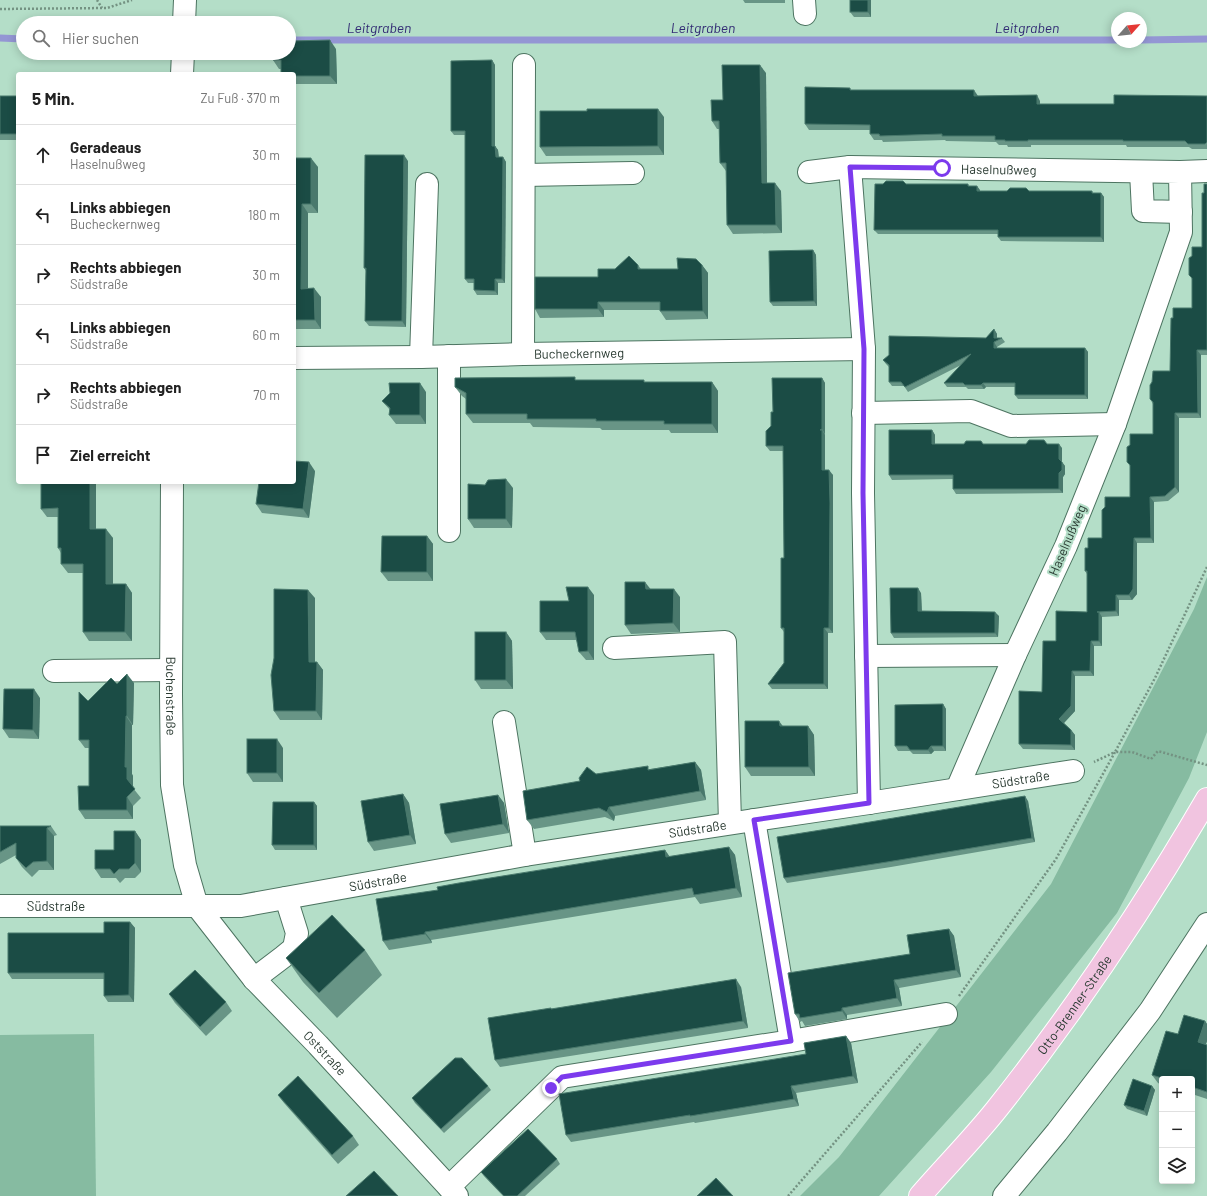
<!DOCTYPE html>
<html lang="de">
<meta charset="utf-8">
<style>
body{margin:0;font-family:Barlow,sans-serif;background:#f2f2f2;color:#222}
.controls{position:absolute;right:12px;bottom:12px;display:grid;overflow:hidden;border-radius:4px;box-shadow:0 2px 10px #0003}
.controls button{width:36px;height:36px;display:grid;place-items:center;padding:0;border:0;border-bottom:1px solid #e0e0e0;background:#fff;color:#222;font:20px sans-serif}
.compass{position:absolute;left:1111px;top:12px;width:36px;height:36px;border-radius:50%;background:#fff;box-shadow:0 2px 10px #0003;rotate:63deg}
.stop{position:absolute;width:12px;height:12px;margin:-9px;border:3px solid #7c3aed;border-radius:50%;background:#fff}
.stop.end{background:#7c3aed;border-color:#fff;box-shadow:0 1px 4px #0008}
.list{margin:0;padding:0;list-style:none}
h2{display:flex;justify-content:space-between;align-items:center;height:52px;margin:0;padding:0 16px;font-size:17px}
h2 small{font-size:13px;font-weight:400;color:#767676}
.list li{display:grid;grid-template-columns:26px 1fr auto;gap:12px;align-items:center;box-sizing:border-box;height:60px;padding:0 16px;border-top:1px solid #e0e0e0}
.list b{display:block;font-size:15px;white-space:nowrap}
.list p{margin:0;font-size:13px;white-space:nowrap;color:#767676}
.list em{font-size:13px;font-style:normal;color:#767676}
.icon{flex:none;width:22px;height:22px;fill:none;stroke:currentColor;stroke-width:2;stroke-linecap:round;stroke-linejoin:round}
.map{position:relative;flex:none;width:1207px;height:1196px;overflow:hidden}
.search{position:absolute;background:#fff;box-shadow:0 2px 10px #0003;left:16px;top:16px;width:280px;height:44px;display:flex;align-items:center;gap:10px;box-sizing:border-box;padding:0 14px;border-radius:22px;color:#767676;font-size:15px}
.panel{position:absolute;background:#fff;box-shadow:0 2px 10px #0003;left:16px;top:72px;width:280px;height:412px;border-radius:4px}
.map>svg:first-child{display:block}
.green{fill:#86bba1}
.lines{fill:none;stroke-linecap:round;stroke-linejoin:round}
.stream{stroke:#9496d4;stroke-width:7}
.minor-casing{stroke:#4d7461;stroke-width:24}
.major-casing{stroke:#fff;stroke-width:24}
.path{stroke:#749282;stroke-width:2.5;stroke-dasharray:2 2;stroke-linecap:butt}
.minor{stroke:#fff;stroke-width:22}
.major{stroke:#f1c4e0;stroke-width:22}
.wall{fill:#689586}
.shaded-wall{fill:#49786c}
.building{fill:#1b4c45;stroke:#49786c}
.route{stroke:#7c3aed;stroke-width:5}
.labels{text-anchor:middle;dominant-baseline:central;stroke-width:4;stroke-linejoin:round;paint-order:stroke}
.street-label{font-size:13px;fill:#283930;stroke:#b4dec8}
.water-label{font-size:14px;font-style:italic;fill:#322b74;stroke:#b4dec8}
</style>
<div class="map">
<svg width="1207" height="1196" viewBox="0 0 1207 1196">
<rect width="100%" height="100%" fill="#b4dec8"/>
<g class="green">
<path d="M1207,577V732L1189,778L1117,913L991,1072L879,1196H800L839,1157L1051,884L1194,609Z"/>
<path d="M94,1034L96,1196H0V1035Z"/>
</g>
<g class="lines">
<g class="stream">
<path d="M0,38L23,39"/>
<path d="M289,40H1117"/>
<path d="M1141,40L1207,39"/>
</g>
<defs>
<g id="minor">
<path d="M804,0L805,14"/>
<path d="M184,23L185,0"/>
<path d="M182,74L183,53"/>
<path d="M850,167L864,349L863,493L869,803"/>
<path id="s1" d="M809,172L850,167L1180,172L1181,232L1115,424L1066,546L1015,655L957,789"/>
<path d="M1141,172L1143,211L1181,212"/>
<path d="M1180,172L1207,171"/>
<path d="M524,175L633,173"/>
<path d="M523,354L524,65"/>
<path d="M449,356V531"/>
<path d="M421,357L427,184"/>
<path id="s2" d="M294,358L421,357L523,354L864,349"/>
<path d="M863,413L971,411L1011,426L1115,424"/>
<path id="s3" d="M172,482L171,694L172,785L185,865L197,906L254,979L318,1045L457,1196"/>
<path d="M614,648L725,642L730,823"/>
<path d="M866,656L1015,655"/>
<path d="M54,671L171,670"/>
<path d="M504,722L525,855"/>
<path id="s4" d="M0,906H241L525,855L754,820L869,803L1073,771"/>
<path d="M254,979L283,957L294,948L297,933L286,898"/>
<path d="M791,1041L946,1014"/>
<path d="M449,1187L562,1077L791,1041L754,820"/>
<path d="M1004,1196L1057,1132L1150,1011L1207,924"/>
</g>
<g id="major">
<path id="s5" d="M920,1196C945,1167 972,1140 996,1110C1074,1012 1144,907 1207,799"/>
</g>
</defs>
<use href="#minor" class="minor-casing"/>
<use href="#major" class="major-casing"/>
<g class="path">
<path d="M97,0L102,8"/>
<path d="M0,9L107,8L132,0"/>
<path d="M1207,567L1155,678L1115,752H1132L1151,759L1158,751L1207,765"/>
<path d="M959,996L1056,859L1115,752L1094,762"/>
<path d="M788,1196L922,1042"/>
</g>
<use href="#minor" class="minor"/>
<use href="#major" class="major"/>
</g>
<g class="wall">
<path d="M743,0H785V3H745Z"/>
<path d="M850,0H871V17H854L850,12Z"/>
<path d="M336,49L337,84H294V74L281,69H279L273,60Z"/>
<path d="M492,60L495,65V146L498,150L499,157H503L506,162L505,283H498V295H477L474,290V283H468L465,279V135H454L451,131Z"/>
<path d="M766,73L767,183L781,191L782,233L733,234L727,225L726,171L720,163L719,129H717L712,121L723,100Z"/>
<path d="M850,88L851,90L978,96L1040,101V104H1114L1207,96V149H1192L1189,147H1127L1126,145H1031V147H1008L1007,145H999L996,142L946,141L945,140L883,142L882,140H874L870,134V130H809L805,124Z"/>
<rect x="0" y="96" width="18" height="44"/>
<path d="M664,117V155L546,156L540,147Z"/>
<path d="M294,158L318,167V213H308V289L321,297V329H294Z"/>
<path d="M408,161L406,327L369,326L365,321L366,271L364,268Z"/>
<path d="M906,184H968L969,186H977L980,191H1092L1093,193H1101L1104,197V242L1001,241L998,237V234H878L874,230Z"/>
<path d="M1207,184V355H1201V418H1179V492L1168,501L1154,502V543H1137V594L1132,600H1119V616L1102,617V646H1094V676H1075V711L1064,723L1071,730L1075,735V750L1023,749L1019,744L1042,692L1056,641L1087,612V574L1085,571L1088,548L1102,538L1130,497V466L1127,462L1153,434V404L1150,399L1170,371L1173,318L1192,308V279L1189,275L1202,247L1204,193Z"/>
<path d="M813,250L816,255L817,306H773L770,302Z"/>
<path d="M638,265L641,269H678L702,265L708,273V319L666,320L660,311V310H604V317L540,318L535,309L615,269Z"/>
<path d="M994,329L997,334V338H1002L1005,342L997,347V348H1085L1088,352V399H1018L1015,395V387H986L984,389H968L966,387H947L944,383L961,365L908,392L904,386H892L889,382V367L886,364L883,360L986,338Z"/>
<path d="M822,378L825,383V470L833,475V633H828V689H772L768,684L784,663V632L781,628L784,558L783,451H770L766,446L771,426L773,412Z"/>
<path d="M577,380L645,382H712L718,391V433H671L669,430H602L600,428L533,427L530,423H473L466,414V399L462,396L455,387Z"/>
<path d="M426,392V424H396L389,415L390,410L382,401Z"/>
<path d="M932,430L935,435V444H1047L1062,448V462L1065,466V474L1063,477V493L956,494L953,489V479L892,480L889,475Z"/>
<path d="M315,471L309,518L262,513L256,504Z"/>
<path d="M41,482H96V529L113,538V584H126L132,593V641H89L83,632V573H68L61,564V553L58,548V517H47L41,509Z"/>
<path d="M513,488L512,528H474L468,519Z"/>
<path d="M427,536L433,544V581H388L381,572Z"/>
<path d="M921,593L922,611L999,616L998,637L894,638L891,633Z"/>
<path d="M594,595V660H586L579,652L577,640H546L540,632L569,601Z"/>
<path d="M680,597V632L631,634L625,625Z"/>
<path d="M315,598V662H317L323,670L322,720H280L274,711Z"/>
<path d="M506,632L512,641L513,689H481L475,680Z"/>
<path d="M134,683L133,725H132V774L133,776V788L141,798L133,806V819H85L79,810L89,786V748H85L79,740L88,701L117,684Z"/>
<path d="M40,698L39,739L9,738L3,729Z"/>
<path d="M943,704L946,709V751H934L931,754H913L910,751H898L895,746Z"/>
<path d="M783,726H808L814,735L815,776H751L745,767Z"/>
<path d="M283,748V782H253L247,773Z"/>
<path d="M695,762L701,770L706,800L615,816L614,821L605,817L534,829L527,820L580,781L596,774L650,769Z"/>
<path d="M403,794L409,803L416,844L374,851L368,842Z"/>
<path d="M498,795L504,803L509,833L451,843L445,834Z"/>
<path d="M1028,801L1035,842L891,867L787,883L784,878Z"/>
<path d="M314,802L317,806V850H275L272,845Z"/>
<path d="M0,826H51L57,835L54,836V870H39L32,877L22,867L16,858V855L0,864Z"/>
<path d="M135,831L141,840V872L135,878H125L120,883L116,878H101L95,869L114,850Z"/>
<path d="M729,847L735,855L742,897L700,904L695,897L431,940L432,943L389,950L383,941L438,890L665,850L670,857Z"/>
<path d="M130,922L135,928L134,1002H108L104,996V979H12L8,973Z"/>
<path d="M949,929L954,936L961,977L899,988L902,1006L847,1015V1019L805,1026L802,1021L800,1022L795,1014L910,954Z"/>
<path d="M365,950L382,975L337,1018L303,982L286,958Z"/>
<path d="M741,987L748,1028L500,1067L495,1060L552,1009Z"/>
<path d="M169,994L226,1002L232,1011L206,1036L175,1003Z"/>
<path d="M1205,1021L1207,1024V1041L1206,1044L1207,1045V1099L1192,1094V1079H1162V1085L1158,1083L1152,1075L1178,1034Z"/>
<path d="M846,1036L851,1043L858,1083L796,1093L799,1106L695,1123L694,1122L571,1142L566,1135L806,1054Z"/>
<path d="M488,1086L491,1090L444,1133L415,1103L412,1098Z"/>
<path d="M1152,1086L1155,1090L1147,1116L1127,1109L1124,1105Z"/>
<path d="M278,1095L353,1136L359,1145L338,1164L284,1103Z"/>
<path d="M557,1159L560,1164L525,1196H503L484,1176L481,1172Z"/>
</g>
<g class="shaded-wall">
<path d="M868,0H871V17L868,12Z"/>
<path d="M330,40L336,49L337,84L330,76Z"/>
<path d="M492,60L495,65V150L492,146Z"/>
<path d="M760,65L766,73L767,191L762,183Z"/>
<path d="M974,90L978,96H974Z"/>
<path d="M1037,95L1040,101V109L1037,104Z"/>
<path d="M658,109L664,117V155L658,146Z"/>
<path d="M495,146L498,150L499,162L496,157Z"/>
<path d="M404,155L408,161L406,327L402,321Z"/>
<path d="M503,157L506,162L505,283L502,279Z"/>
<path d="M311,158L318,167V213L311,204Z"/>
<path d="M775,183L781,191L782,233L776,225Z"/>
<path d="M977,186L980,190V196L977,191Z"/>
<path d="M1101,193L1104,197V242L1101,237Z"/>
<path d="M302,204L308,213V298L301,289Z"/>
<path d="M813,250L816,255L817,306L814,301Z"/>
<path d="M702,265L708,273V319L703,311Z"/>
<path d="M495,279L498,283V295L495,291Z"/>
<path d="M314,288L321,297V329L315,320Z"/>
<path d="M598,302L604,310V317L598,309Z"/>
<path d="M994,329L997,334V341L994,338Z"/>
<path d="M994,342L997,347V352L994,348Z"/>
<path d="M1085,348L1088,352V399L1085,395Z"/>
<path d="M1197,350L1201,355V418L1198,413Z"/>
<path d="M822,378L825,383V434L822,429Z"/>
<path d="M712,382L718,391V433L712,424Z"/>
<path d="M420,383L426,392V424L420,415Z"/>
<path d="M983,383L986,387L984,389L981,385Z"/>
<path d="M1175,413L1179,418V492L1175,487Z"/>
<path d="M822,430L825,435V475L822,470Z"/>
<path d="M932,430L935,435V448L932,444Z"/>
<path d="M1059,444L1062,448V462L1065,466V474L1063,477V493L1059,489Z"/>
<path d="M309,462L315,471L309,518L303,509Z"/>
<path d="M829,470L833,475V633L829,628Z"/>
<path d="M506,479L513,488L512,528L506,519Z"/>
<path d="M90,482H96V538L90,529Z"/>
<path d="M1150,497L1154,502V543L1151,538Z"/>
<path d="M106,529L113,538V593L106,584Z"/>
<path d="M427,536L433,544V581L427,572Z"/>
<path d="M1134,538L1137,543V594L1132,600L1129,595Z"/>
<path d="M645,582L652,591L646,589Z"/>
<path d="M126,584L132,593V641L125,632Z"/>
<path d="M588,587L594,595V660L588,651Z"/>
<path d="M918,588L921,593L922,616L918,611Z"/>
<path d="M674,589L680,597V632L673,623Z"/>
<path d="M308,590L315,598V670L309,662Z"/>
<path d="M1116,595L1119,600V616L1116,611Z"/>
<path d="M995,612L999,616L998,637L995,633Z"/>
<path d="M1099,612L1102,617V646L1099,641Z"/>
<path d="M824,628L828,633V689L824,684Z"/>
<path d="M506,632L512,641L513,689L506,680Z"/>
<path d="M1091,641L1094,646V676L1090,671Z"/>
<path d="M317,662L323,670L322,720L316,711Z"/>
<path d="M1072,671L1075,676V711L1063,724L1059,719Z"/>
<path d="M127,674L134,683L133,725L127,716Z"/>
<path d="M34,689L40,698L39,739L33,730Z"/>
<path d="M943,704L946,709V751L943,746Z"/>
<path d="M126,716L132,725V774L133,776V788L127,779L125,767Z"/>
<path d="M779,721L785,729L780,726Z"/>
<path d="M808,726L814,735L815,776L809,767Z"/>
<path d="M1071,730L1075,735V750L1071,745Z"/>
<path d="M277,739L283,748V782L277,773Z"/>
<path d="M931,746L934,751L931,754L928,750Z"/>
<path d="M695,762L701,770L706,800L700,791Z"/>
<path d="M403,794L409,803L416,844L410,835Z"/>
<path d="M498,795L504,803L509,833L503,824Z"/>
<path d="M1025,796L1028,801L1035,842L1032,838Z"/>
<path d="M127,797L133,806V819L127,810Z"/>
<path d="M314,802L317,806V850L314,845Z"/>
<path d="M609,807L615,816L614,821L607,812Z"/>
<path d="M47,828L54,836V870L47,861Z"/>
<path d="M135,831L141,840V872L135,863Z"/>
<path d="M729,847L735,855L742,897L736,888Z"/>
<path d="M665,850L671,859L666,857Z"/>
<path d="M130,922L135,928L134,1002L129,995Z"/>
<path d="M949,929L954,936L961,977L956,970Z"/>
<path d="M425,932L431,940L432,943L425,934Z"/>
<path d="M736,979L741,987L748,1028L743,1021Z"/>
<path d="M894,980L899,988L902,1006L897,998Z"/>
<path d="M842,1008L847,1015V1019L842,1011Z"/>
<path d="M1205,1021L1207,1024V1041L1204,1050L1198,1042Z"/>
<path d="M846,1036L851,1043L858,1083L853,1076Z"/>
<path d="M791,1086L796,1093L799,1106L794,1099Z"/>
<path d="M1152,1086L1155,1090L1147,1116L1144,1111Z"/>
</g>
<g class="building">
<rect x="850" y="0" width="18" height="12"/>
<path d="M330,40V76H294V74H281V60H273V53H289V41Z"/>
<path d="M492,60V146H495L496,157H503L502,279H495V291L474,290V279H465V131H451V61Z"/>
<path d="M722,65H760L762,183H775L776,225H727L726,163H720L719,121H712L711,100H723Z"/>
<path d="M805,87L850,88V90H974V96L1037,95V104H1114V95L1207,96V142L1205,144H1188L1185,141H1123V140H1028V141H1005V140H995V136H942V134L880,136L879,134H870V125L805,124Z"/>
<rect x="0" y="96" width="18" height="38"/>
<path d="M587,109H658V146L540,147V111H587Z"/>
<path d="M365,155H404L402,321H365L366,268H364Z"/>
<path d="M294,158H311V204H302L301,289L314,288L315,320H294Z"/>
<path d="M886,181H903L906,184H968V186H977V191H1007L1010,188H1026L1029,191H1092V193H1101V237H998V230H874L875,184H883Z"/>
<path d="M1204,184H1207V350H1197L1198,413H1175V487L1165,496L1150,497L1151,538H1134L1133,589L1129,595H1116V611L1097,612H1099V641H1091L1090,671H1072L1071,706L1059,719L1071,730V745L1019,744V691L1042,692L1043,641H1056V611L1087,612V571H1085V548H1088V538H1102V510L1105,507V497H1130V465L1127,462V447L1130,445V434H1153V402L1150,399V385L1152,382L1153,371H1170L1171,318H1173V308H1192V278L1189,275V258L1192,256V247H1202V193H1204Z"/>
<path d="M813,250L814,301L770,302L769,251Z"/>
<path d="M629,256L638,265V269H678L677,258L696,259L702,265L703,311H660V302H598V309H535V277H598V269H615Z"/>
<path d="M994,329V338H1002L994,342V348H1085V395H1015V383H983L981,385H965L963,383H944L971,354L905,387L901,382H889V365L883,360L889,355V336L986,338Z"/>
<path d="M575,377V380H644V382H712V424H664V421H596V419H527V414H466V393L455,387V378Z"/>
<path d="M772,378H822V429L820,430H822V470H829L830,503L829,628H824V684H768L784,663V628H781V558H784L783,446H766V431L771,426V412H773Z"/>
<path d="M389,383H420V415H389L390,408L382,401L390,393Z"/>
<path d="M889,430H932V444H964L966,441H981L983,444H1026L1029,440H1044L1047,444H1059V459L1062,462V470L1059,473V489H953V475H889Z"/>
<path d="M294,461L309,462L303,509L256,504L259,482H294Z"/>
<path d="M506,479V519H468V484L485,485L488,480Z"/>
<path d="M41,482H90V529H106V584H126L125,632H83V564H61V548H58V508L41,509Z"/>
<path d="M382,536H427V572H381Z"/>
<path d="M625,582H645L646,589H674L673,623L625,625Z"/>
<path d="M566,587H588V651L579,652L575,632H540V601H569Z"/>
<path d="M890,588H918V611L995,612V633H891Z"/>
<path d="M274,589L308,590L309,662H317L316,711H274L271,675L274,658Z"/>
<rect x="475" y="632" width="31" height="48"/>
<path d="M127,674V716H126L125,767H127V779L135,789L127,797V810H79L78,786H89V740H79V692L88,701L111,678L117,684Z"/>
<path d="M4,689H34L33,730L3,729Z"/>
<path d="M943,704V746H931L928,750H910L907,746H895V705Z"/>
<path d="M745,721H779L780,726H808L809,767H745Z"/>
<rect x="247" y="739" width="30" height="34"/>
<path d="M695,762L700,791L609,807L607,812L599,808L527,820L523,791L580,781L579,778L587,767L596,774L648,766V770Z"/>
<path d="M403,794L410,835L368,842L361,801Z"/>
<path d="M498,795L503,824L445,834L440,804Z"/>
<path d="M1025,796L1032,838L887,862L784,878L777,837L840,827Z"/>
<path d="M273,802H314V845H272Z"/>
<path d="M0,826H51L47,828V861L33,862L26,868L16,858V843L0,852Z"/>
<path d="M114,831H135V863L129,869H119L114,874L110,869H95V850H114Z"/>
<path d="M729,847L736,888L694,895L692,888L425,932V934L383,941L376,899L438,890L437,887L459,883L665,850L666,857Z"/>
<path d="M332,915L365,950L319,993L286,958Z"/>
<path d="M104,922H130L129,995L104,996V973H8V933H104Z"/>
<path d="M949,929L956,970L894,980L897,998L842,1008V1011L800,1018L799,1014H795L788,973L910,954L907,935Z"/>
<path d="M195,970L226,1002L200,1027L169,994Z"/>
<path d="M736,979L743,1021L495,1060L488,1018L551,1008V1009Z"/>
<path d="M1184,1015L1205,1021L1198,1042L1207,1045V1092L1192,1087V1079H1165L1152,1075L1166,1031L1178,1034Z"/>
<path d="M846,1036L853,1076L791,1086L794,1099L690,1116V1115L566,1135L559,1094L806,1054L804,1043Z"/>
<path d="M455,1058H462L488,1086L441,1129L412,1098Z"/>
<path d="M298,1076L353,1136L332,1155L278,1095Z"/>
<path d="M1133,1079L1152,1086L1144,1111L1124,1105Z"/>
<path d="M528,1129L557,1159L517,1196H504L481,1172Z"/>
<path d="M374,1171L398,1196H346Z"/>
<path d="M716,1178L733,1196H697Z"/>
</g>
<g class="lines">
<path class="route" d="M551,1088L562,1077L791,1041L754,820L869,803L863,493L864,349L850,167L942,168"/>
</g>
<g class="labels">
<g class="street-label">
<text stroke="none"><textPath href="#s1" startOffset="190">Haselnußweg</textPath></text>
<text stroke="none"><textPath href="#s2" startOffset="285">Bucheckernweg</textPath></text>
<text transform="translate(1067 540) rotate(-67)">Haselnußweg</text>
<text stroke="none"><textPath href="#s3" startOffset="214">Buchenstraße</textPath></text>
<text stroke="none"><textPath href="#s4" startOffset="1031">Südstraße</textPath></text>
<text stroke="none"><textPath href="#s4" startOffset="704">Südstraße</textPath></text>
<text stroke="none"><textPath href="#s4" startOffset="380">Südstraße</textPath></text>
<text stroke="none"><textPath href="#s4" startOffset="56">Südstraße</textPath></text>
<text stroke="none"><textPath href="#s5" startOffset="246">Otto-Brenner-Straße</textPath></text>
<text stroke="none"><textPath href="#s3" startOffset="622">Oststraße</textPath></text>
</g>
<g class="water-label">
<text x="379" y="27">Leitgraben</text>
<text x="703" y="27">Leitgraben</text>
<text x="1027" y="27">Leitgraben</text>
</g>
</g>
</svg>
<div class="controls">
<button>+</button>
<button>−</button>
<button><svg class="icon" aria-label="layers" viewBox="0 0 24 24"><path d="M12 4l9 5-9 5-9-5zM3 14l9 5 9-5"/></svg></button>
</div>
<svg class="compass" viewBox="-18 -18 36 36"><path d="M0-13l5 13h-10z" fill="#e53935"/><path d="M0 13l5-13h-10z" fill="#767676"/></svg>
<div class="stop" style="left:942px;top:168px"></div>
<div class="stop end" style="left:551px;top:1088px"></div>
<div class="search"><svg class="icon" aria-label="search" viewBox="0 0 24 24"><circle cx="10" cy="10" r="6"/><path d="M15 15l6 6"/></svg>Hier suchen</div>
<section class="panel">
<h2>5 Min.<small>Zu Fuß · 370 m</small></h2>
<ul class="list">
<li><svg class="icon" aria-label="ahead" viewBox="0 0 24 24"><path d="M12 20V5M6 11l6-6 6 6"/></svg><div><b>Geradeaus</b><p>Haselnußweg</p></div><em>30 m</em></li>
<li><svg class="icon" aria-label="left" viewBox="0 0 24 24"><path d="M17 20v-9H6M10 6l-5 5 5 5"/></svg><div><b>Links abbiegen</b><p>Bucheckernweg</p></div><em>180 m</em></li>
<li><svg class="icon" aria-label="right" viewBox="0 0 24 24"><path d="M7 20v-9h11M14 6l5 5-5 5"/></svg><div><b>Rechts abbiegen</b><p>Südstraße</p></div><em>30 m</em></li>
<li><svg class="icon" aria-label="left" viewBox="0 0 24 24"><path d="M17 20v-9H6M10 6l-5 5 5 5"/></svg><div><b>Links abbiegen</b><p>Südstraße</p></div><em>60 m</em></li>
<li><svg class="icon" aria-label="right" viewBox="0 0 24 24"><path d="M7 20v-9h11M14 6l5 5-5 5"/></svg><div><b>Rechts abbiegen</b><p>Südstraße</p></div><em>70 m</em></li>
<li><svg class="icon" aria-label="arrive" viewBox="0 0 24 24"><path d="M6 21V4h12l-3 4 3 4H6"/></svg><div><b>Ziel erreicht</b></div></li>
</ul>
</section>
</div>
